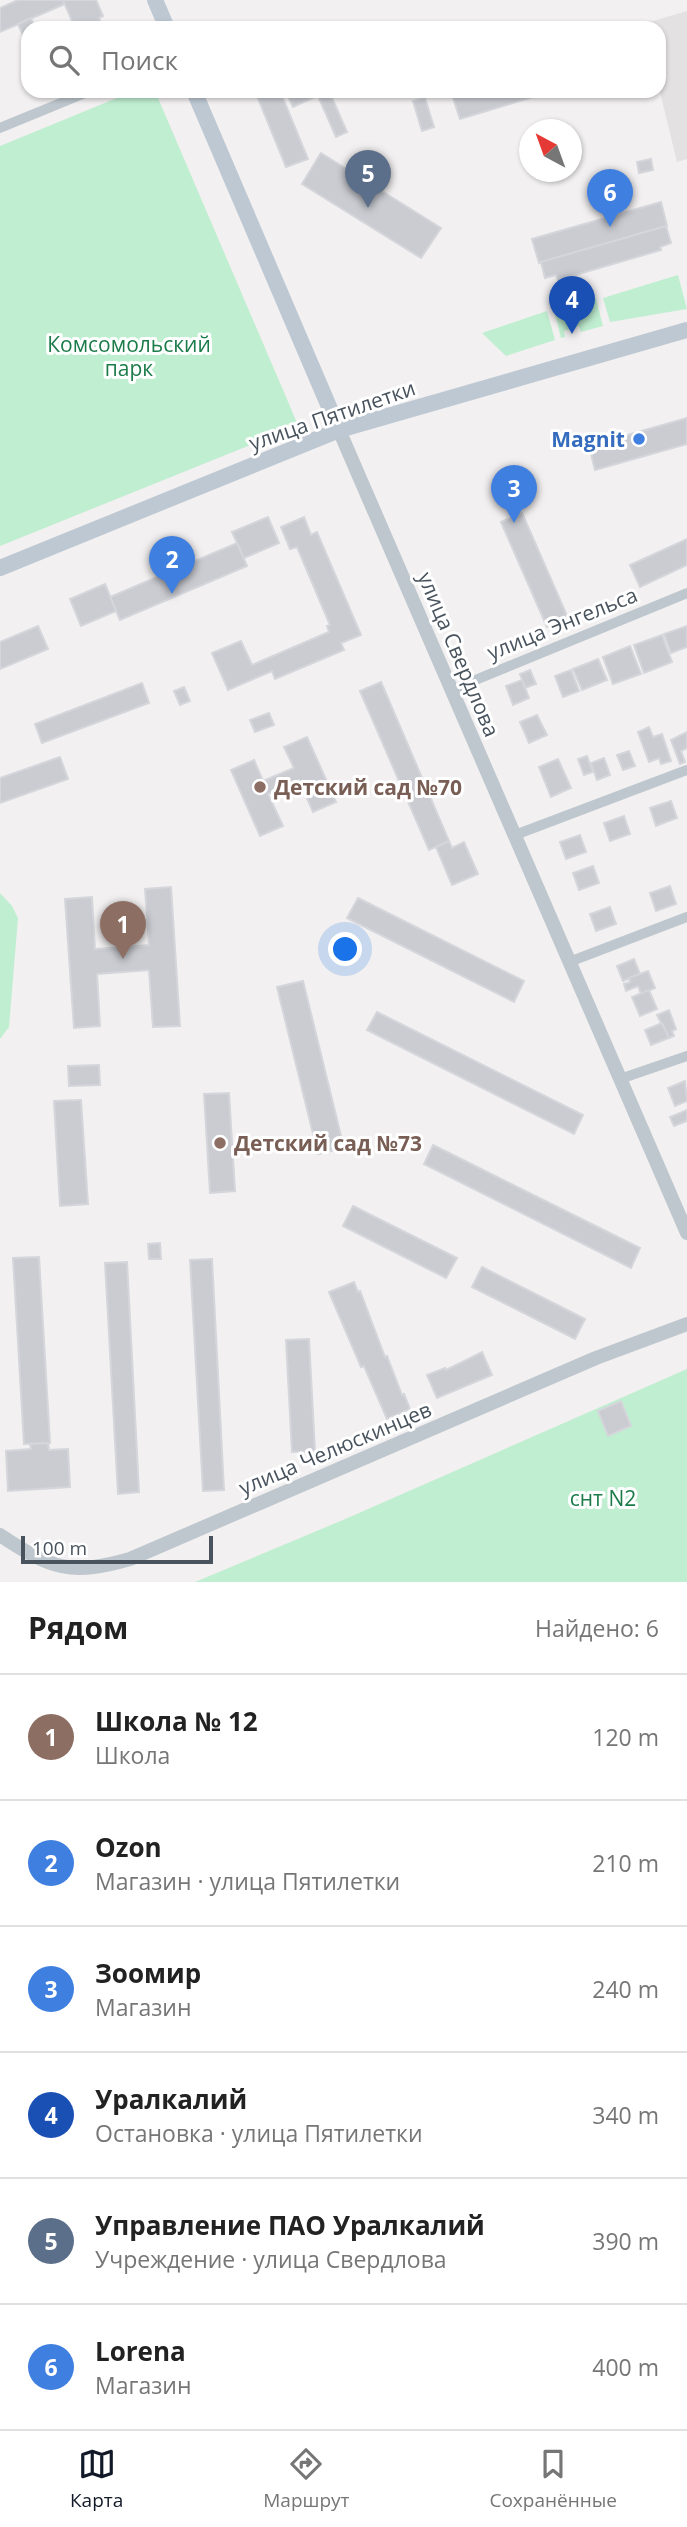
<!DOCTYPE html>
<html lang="ru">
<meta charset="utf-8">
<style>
body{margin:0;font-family:"Open Sans",sans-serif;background:#f2f2f2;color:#222}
.compass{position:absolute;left:519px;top:119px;width:63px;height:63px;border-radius:50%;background:#fff;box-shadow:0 2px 5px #0004;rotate:319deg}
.scale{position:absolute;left:21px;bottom:18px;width:192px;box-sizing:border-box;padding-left:7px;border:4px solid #48535d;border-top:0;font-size:19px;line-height:24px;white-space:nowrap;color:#48535d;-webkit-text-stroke:5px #fff;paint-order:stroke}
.you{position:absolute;left:346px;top:950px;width:24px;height:24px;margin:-18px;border:5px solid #fff;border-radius:50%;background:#1a73e8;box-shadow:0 0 0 10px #1a73e833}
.badge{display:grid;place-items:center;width:46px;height:46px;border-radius:50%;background:#111827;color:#fff;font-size:23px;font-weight:700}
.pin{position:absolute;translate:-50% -58px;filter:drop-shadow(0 2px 4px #0008)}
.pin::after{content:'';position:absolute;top:37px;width:24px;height:21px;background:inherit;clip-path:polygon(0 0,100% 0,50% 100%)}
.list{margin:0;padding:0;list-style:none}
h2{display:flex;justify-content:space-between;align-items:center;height:91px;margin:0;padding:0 28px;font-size:30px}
h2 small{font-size:23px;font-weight:400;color:#767676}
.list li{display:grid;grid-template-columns:46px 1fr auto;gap:21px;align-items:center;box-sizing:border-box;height:126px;padding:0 28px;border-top:2px solid #e0e0e0}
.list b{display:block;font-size:26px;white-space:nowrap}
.list p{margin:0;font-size:23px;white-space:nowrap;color:#767676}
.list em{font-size:23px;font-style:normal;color:#767676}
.icon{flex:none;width:38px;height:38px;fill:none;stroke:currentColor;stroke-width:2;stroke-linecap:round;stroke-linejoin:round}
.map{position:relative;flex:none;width:687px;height:1582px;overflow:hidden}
.search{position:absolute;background:#fff;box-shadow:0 2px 5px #0004;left:21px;right:21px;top:21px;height:77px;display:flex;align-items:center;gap:18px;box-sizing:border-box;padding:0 24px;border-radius:21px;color:#767676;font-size:26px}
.sheet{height:847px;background:#fff}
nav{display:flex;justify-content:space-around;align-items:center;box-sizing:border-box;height:98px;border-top:2px solid #e0e0e0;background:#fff;font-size:19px;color:#767676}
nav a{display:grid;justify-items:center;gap:4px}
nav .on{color:#111827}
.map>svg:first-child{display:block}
.education{fill:#e3e1e2}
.green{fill:#c0eed1}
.building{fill:#caccd2;stroke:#d4d6db;stroke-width:2}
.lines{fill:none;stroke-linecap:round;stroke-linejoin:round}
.minor{stroke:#bec7ce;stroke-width:10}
.tertiary{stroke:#bec7ce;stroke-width:14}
.secondary{stroke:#bec8d3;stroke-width:16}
.shop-dot{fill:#3f7fe0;stroke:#fff;stroke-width:2.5}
.education-dot{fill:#8d6e63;stroke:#fff;stroke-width:2.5}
.labels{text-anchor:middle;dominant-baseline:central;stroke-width:6;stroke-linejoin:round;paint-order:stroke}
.park-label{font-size:21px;fill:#1b7c4a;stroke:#fff}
.street-label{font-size:21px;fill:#48535d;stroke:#fff}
.shop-label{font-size:21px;font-weight:bold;fill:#366cbe;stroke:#fff;text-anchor:end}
.education-label{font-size:21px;font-weight:bold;fill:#785e54;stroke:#fff;text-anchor:start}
</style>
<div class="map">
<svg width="687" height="1582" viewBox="0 0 687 1582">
<rect width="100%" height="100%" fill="#f2f0f0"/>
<path class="education" d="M687,11V159L677,162L659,88V28H644L643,24Z"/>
<g class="green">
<path d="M134,91H155L292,411L296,421L295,427L0,546V146Z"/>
<path d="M678,275L687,309L610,322L603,298Z"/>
<path d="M596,298L603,326L581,332L579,326L564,331L565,337L561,338L554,310Z"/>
<path d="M547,311L555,340L506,356L482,333Z"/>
<path d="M0,893L12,906L18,918L9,1027L0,1039Z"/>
<path d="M687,1369V1582H195L343,1520Z"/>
</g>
<g class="building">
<path d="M18,0H63L65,4L0,32V8Z"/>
<path d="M63,0H96L103,16L99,18L103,28H75Z"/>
<path d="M31,18L35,28H28V47L18,24Z"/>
<path d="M255,91H280L308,159L286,167Z"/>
<path d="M288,91H315L317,96L293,107L286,92Z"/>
<path d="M329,91L347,132L336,137L318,96Z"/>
<path d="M464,91H553L460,119L452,95Z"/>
<path d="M425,98L434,127L422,131L413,101Z"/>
<path d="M321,153L441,228L421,258L302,184Z"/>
<path d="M651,159L653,170L639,173L637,162Z"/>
<path d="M661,202L667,226L539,263L532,239Z"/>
<path d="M666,226L671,243L660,247L661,250L558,280L556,275L545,278L541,262Z"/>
<path d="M687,418V444L595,470L589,446Z"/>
<path d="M522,513L568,618L547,627L501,522Z"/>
<path d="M268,517L279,543L244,558L232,532Z"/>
<path d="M304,517L311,535L317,532L361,635L341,643L344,650L275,679L272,671L228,690L212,653L241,641L252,665L329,632L327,626L330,625L297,547L290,549L281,527Z"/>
<path d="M687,539V565L640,587L630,565Z"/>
<path d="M237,543L247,566L120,620L110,597Z"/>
<path d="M105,584L116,611L81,626L70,599Z"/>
<path d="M38,626L48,649L0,669V642Z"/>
<path d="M687,626V647L671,653L664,634Z"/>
<path d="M662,635L672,662L644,673L634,645Z"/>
<path d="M630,646L641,674L613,684L603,657Z"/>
<path d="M598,659L607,680L582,690L573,669Z"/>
<path d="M530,670L536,684L525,688L520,674Z"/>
<path d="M571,670L579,691L563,697L555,676Z"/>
<path d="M522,680L529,698L513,705L506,686Z"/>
<path d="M381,682L449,841L429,850L360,691Z"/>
<path d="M142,683L149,703L42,743L35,724Z"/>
<path d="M184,687L190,701L180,705L174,691Z"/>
<path d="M269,713L274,725L255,732L250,720Z"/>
<path d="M537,715L547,735L529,743L520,722Z"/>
<path d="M649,727L653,737L662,734L671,761L661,764L659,758L649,762L638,732Z"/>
<path d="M687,732V748L681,751L685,762L680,764L671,740Z"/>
<path d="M307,737L336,802L313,812L299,780L268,794L283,826L260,836L231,770L254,760L263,781L294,768L284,747Z"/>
<path d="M629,751L635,766L623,770L617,755Z"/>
<path d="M587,756L593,772L584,775L578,759Z"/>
<path d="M60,757L68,779L0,803V778Z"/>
<path d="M604,758L610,775L597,780L591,763Z"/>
<path d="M558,759L571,788L551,797L539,767Z"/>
<path d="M671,801L677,818L656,826L650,808Z"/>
<path d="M624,816L630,834L610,841L604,823Z"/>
<path d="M580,835L586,852L566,859L560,842Z"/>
<path d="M449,841L452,848L464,842L478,874L452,885L436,847Z"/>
<path d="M593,866L599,883L579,890L573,873Z"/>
<path d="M670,886L676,904L656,911L650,893Z"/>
<path d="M171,887L180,1026L153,1027L149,970L97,974L100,1026L74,1028L65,899L92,897L95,949L149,945L145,889Z"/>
<path d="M358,898L524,981L514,1002L347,918Z"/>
<path d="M610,907L616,924L596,931L590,914Z"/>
<path d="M634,959L640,974L623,981L617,966Z"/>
<path d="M648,971L655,988L641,994L638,986L626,991L624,984L630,982L629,978Z"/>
<path d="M303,981L344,1148L318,1154L277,987Z"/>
<path d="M649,990L657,1009L640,1016L632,997Z"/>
<path d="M669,1010L676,1029L672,1031L674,1036L669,1038L657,1015Z"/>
<path d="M377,1012L583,1115L574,1134L367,1030Z"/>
<path d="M662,1023L669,1038L651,1045L645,1030Z"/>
<path d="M99,1065L100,1085L69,1086L68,1066Z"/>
<path d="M685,1081L687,1101L675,1106L668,1088Z"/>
<path d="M229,1093L235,1191L210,1193L204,1094Z"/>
<path d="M81,1100L88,1204L60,1206L54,1101Z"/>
<path d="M687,1110V1121L674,1126L670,1117Z"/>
<path d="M433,1145L640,1248L631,1268L424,1164Z"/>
<path d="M353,1206L457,1258L446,1278L343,1226Z"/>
<path d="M160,1243L161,1259H149L148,1244Z"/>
<path d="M39,1257L50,1443L24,1444L13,1258Z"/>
<path d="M212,1259L224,1490L203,1491L190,1260Z"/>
<path d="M127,1262L139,1492L118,1494L105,1263Z"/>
<path d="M482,1267L585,1319L575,1339L472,1287Z"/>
<path d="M354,1282L358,1292L360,1291L385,1357L387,1356L402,1395L404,1394L410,1409L387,1419L364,1366L361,1367L329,1292Z"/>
<path d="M309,1339L315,1451L292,1452L286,1340Z"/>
<path d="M482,1352L492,1375L437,1398L427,1375L445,1368L446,1370Z"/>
<path d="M621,1401L631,1426L608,1436L598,1411Z"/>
<path d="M48,1443L49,1450L68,1449L70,1487L8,1491L6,1451L31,1449L30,1444Z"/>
</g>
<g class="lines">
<g class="minor">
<path d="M0,128L90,91"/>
<path d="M451,690L687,593"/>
<path d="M515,835L687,770"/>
<path d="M569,962L687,917"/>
<path d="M620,1079L687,1056"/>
</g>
<g class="tertiary">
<path d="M339,430L687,1233"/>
<path d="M0,1535C51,1569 71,1576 130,1559L596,1358L687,1324"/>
</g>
<g class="secondary">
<path d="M155,0L167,28"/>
<path d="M194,91L339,430"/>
<path d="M0,568L339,430L687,330"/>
</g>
</g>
<circle class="shop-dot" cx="639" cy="439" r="7"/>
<g class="education-dot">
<circle cx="260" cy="787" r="7"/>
<circle cx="220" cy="1143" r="7"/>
</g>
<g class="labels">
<g class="park-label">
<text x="129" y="344">Комсомольский<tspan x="129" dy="24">парк</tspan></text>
<text x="603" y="1498">снт N2</text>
</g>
<g class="street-label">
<text transform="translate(332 415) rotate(-19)">улица Пятилетки</text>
<text transform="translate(562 623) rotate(-22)">улица Энгельса</text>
<text transform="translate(459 654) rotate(67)">улица Свердлова</text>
<text transform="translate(335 1448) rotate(-23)">улица Челюскинцев</text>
</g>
<g class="shop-label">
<text x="625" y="439">Magnit</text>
</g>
<g class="education-label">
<text x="274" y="787">Детский сад №70</text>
<text x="234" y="1143">Детский сад №73</text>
</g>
</g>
</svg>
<svg class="compass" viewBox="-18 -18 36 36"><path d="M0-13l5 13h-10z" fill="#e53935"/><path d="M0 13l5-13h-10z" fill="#767676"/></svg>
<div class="scale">100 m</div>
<div class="you"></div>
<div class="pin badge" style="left:123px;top:959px;background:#8d6e63">1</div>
<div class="pin badge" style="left:172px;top:594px;background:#3f7fe0">2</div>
<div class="pin badge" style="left:514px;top:523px;background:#3f7fe0">3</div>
<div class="pin badge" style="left:572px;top:334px;background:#1a4fb4">4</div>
<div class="pin badge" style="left:368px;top:208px;background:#5c6f8a">5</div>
<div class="pin badge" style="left:610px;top:227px;background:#3f7fe0">6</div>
<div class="search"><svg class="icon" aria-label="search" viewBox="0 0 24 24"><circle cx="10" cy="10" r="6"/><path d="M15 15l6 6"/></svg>Поиск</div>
</div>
<section class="sheet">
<h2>Рядом<small>Найдено: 6</small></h2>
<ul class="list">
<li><span class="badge" style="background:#8d6e63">1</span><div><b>Школа № 12</b><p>Школа</p></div><em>120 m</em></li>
<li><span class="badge" style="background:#3f7fe0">2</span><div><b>Ozon</b><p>Магазин · улица Пятилетки</p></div><em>210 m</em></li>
<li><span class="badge" style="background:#3f7fe0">3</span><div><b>Зоомир</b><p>Магазин</p></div><em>240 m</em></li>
<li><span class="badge" style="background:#1a4fb4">4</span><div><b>Уралкалий</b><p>Остановка · улица Пятилетки</p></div><em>340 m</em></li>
<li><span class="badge" style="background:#5c6f8a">5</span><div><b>Управление ПАО Уралкалий</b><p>Учреждение · улица Свердлова</p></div><em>390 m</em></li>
<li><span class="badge" style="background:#3f7fe0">6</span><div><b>Lorena</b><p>Магазин</p></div><em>400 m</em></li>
</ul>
</section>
<nav>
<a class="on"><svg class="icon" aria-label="map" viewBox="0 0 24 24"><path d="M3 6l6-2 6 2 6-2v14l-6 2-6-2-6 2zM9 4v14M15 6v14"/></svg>Карта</a>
<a><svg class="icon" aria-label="directions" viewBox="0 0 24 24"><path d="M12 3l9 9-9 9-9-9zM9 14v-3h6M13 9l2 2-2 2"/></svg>Маршрут</a>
<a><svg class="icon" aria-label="saved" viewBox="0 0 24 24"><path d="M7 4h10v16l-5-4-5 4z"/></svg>Сохранённые</a>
</nav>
